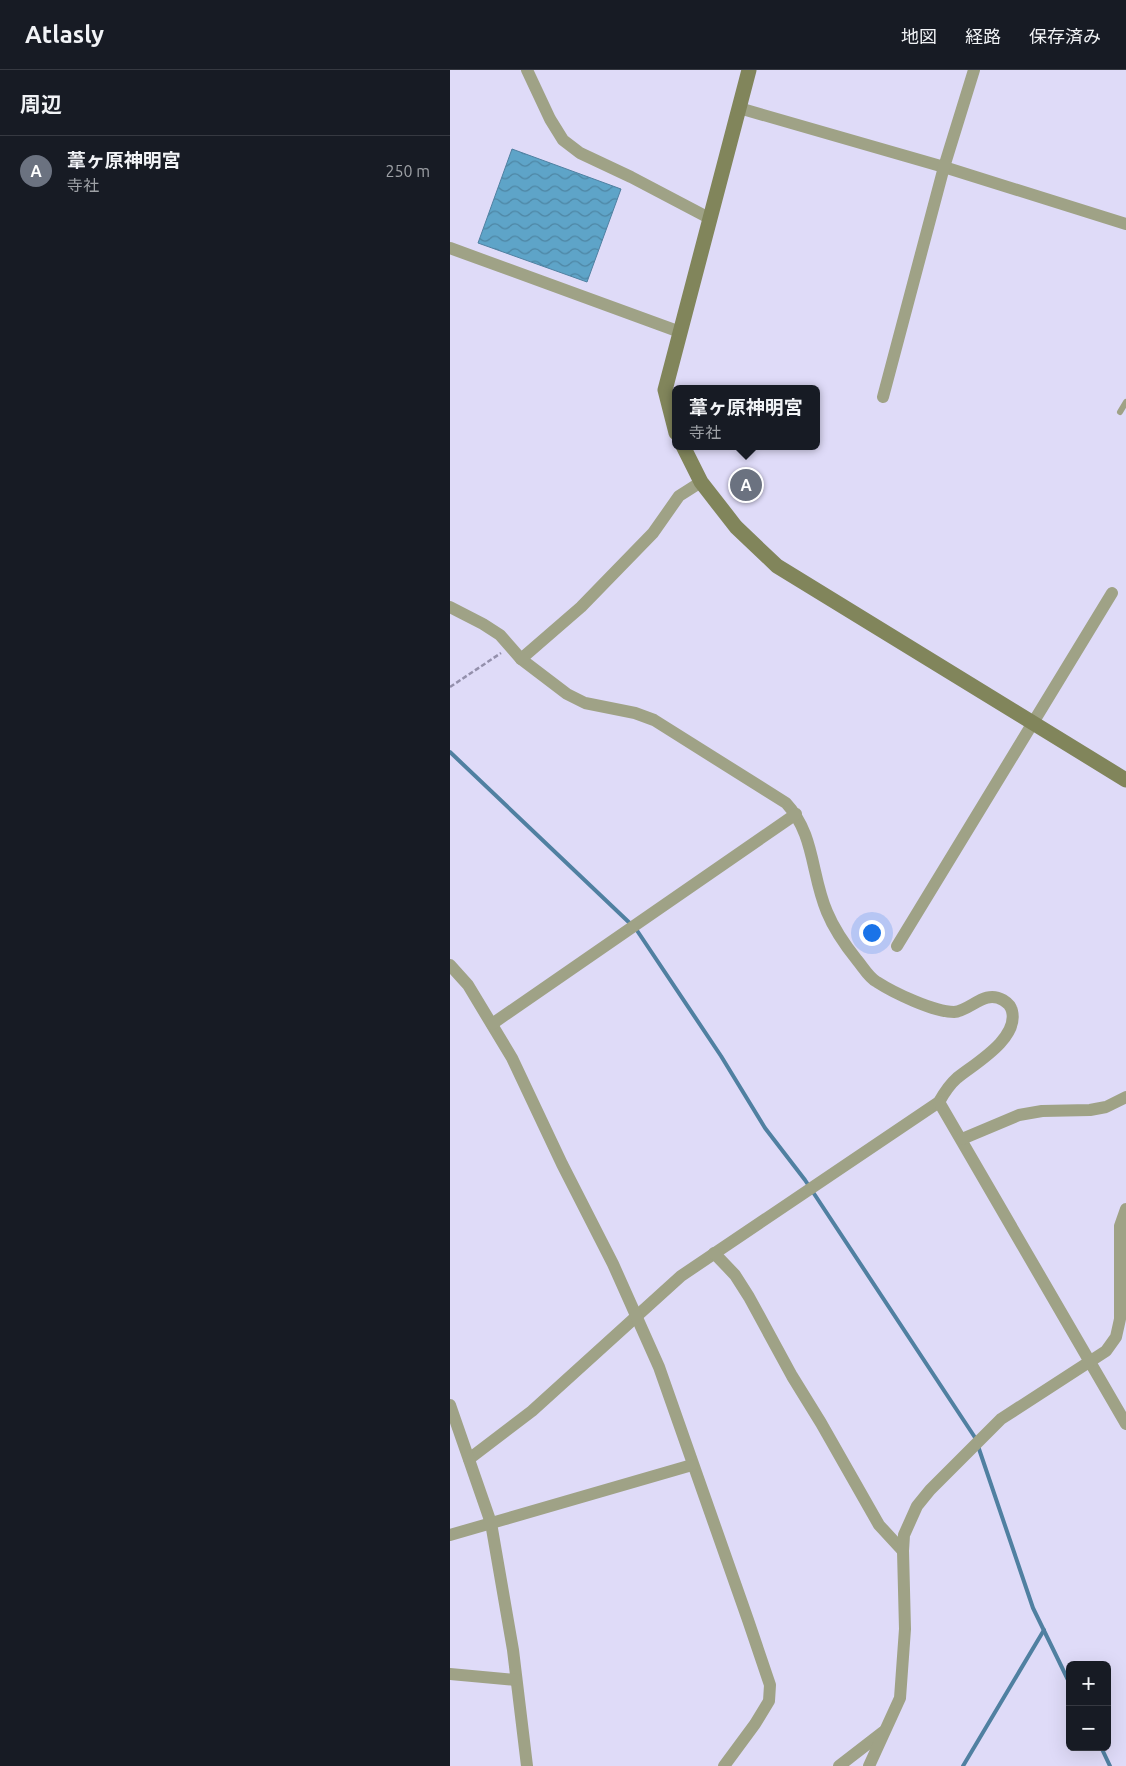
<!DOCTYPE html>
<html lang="ja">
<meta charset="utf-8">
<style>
body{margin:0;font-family:Ubuntu,"Noto Sans JP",sans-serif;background:#20242c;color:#f1f3f6}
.controls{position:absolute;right:15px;bottom:15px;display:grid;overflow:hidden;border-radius:8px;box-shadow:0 5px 20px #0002}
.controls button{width:45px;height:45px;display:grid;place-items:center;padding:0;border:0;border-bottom:1px solid #363941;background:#171b24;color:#f1f3f6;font:25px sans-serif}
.you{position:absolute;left:421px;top:862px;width:18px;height:18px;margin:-12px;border:4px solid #fff;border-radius:50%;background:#1a73e8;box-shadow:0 0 0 8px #1a73e833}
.badge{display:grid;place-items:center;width:32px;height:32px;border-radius:50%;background:#757a23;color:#fff;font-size:16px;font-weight:700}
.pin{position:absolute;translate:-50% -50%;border:2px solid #fff;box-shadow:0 1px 5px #0006}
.popup{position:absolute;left:222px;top:315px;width:148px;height:65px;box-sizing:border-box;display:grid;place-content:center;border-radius:8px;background:#171b24;filter:drop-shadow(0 1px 4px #0005);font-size:16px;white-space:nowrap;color:#9ea1a6}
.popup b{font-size:19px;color:#f1f3f6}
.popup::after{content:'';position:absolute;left:50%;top:100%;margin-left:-10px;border:10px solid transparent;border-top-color:#171b24}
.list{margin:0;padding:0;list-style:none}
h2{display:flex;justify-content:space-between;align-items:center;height:65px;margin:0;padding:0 20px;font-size:21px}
h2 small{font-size:16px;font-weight:400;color:#9ea1a6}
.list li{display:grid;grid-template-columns:32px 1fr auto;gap:15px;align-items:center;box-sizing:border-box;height:70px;padding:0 20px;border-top:1px solid #363941}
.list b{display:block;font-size:19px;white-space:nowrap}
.list p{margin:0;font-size:16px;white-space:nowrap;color:#9ea1a6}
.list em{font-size:16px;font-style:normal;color:#9ea1a6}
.map{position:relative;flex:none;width:676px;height:1696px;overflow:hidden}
header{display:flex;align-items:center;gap:30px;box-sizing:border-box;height:70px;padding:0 25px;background:#171b24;border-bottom:1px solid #363941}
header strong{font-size:24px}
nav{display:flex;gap:28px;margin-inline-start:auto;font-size:18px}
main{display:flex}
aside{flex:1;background:#171b24}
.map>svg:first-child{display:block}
.water{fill:url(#water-waves);stroke:#5080a1}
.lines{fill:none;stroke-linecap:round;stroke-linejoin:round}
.stream{stroke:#5080a1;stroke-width:4}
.building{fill:url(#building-back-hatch);stroke:#7787c6}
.path{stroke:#9490ac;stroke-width:2.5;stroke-dasharray:5 2.5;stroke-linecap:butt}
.lane{stroke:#9fa286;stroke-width:6}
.street{stroke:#9fa286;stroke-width:12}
.secondary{stroke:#81855b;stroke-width:15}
</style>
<header>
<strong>Atlasly</strong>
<nav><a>地図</a><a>経路</a><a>保存済み</a></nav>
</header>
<main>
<aside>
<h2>周辺<small></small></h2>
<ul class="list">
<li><span class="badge" style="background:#6b7280">A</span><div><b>葦ヶ原神明宮</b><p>寺社</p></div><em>250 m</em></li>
</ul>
</aside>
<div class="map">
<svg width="676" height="1696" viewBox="0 0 676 1696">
<defs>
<pattern id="water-waves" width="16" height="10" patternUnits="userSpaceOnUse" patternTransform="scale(1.25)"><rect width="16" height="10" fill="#5ea4c8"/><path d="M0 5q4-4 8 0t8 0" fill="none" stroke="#4e86a4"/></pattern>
<pattern id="building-back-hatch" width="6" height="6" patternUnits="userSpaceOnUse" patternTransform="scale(1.25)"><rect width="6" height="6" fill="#9eaff1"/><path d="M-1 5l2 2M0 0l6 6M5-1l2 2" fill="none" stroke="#818fc5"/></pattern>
</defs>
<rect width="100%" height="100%" fill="#dfdbf8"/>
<path class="water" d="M62,79L171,119L137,212L28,173Z"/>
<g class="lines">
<g class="stream">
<path d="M0,682L186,859L271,986L315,1058L355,1110L526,1369"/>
<path d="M528,1376L583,1538L620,1614"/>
<path d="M651,1677L660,1696"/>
<path d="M513,1696L594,1560"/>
</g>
</g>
<path class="building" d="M295,403L308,411L297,428L284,420Z"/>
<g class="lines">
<path class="path" d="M0,617L51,583"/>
<path class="lane" d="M670,342L676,332"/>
<g class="street">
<path d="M77,0L100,49L113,70L130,83L181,107L259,148"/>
<path d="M289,38L494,97L676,154"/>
<path d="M0,178L230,262"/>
<path d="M433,327L494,97L524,0"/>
<path d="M0,537L33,554L50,565L71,589L117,624L135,633L185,643L204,650L336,733C365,764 361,805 377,842C384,859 395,875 407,890C413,897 419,908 427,912C444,923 484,942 504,942C521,941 534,919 553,930C558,933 561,936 562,941C569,969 524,994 507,1008C499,1015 494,1023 489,1032L231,1206L82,1341L19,1389"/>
<path d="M71,589L131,537L203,463L229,426L251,412"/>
<path d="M447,876L662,523"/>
<path d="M0,895L18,915L62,988L112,1094L163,1194L209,1297L298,1550L320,1615L319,1631L305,1654L274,1696"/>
<path d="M42,954L346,744"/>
<path d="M489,1032L676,1354"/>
<path d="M512,1069L569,1045L592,1041L640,1040L656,1037L676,1027"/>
<path d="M264,1183L285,1205L299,1227L342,1306L371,1353L429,1455L453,1481"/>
<path d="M0,1335L41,1453L63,1580L77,1696"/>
<path d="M0,1465L242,1395"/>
<path d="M0,1604L66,1610"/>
<path d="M389,1696L433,1662"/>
<path d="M419,1696L450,1628L455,1559L453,1481L454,1465L467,1436L480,1420L551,1349L656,1281L666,1267L670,1249V1156L676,1139"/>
</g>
<g class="secondary">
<path d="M226,363L215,320L299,0"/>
<path d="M233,376L251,412L286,457L327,496L676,710"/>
</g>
</g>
</svg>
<div class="controls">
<button>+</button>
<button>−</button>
</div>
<div class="you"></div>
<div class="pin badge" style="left:296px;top:415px;background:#6b7280">A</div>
<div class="popup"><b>葦ヶ原神明宮</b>寺社</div>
</div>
</main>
